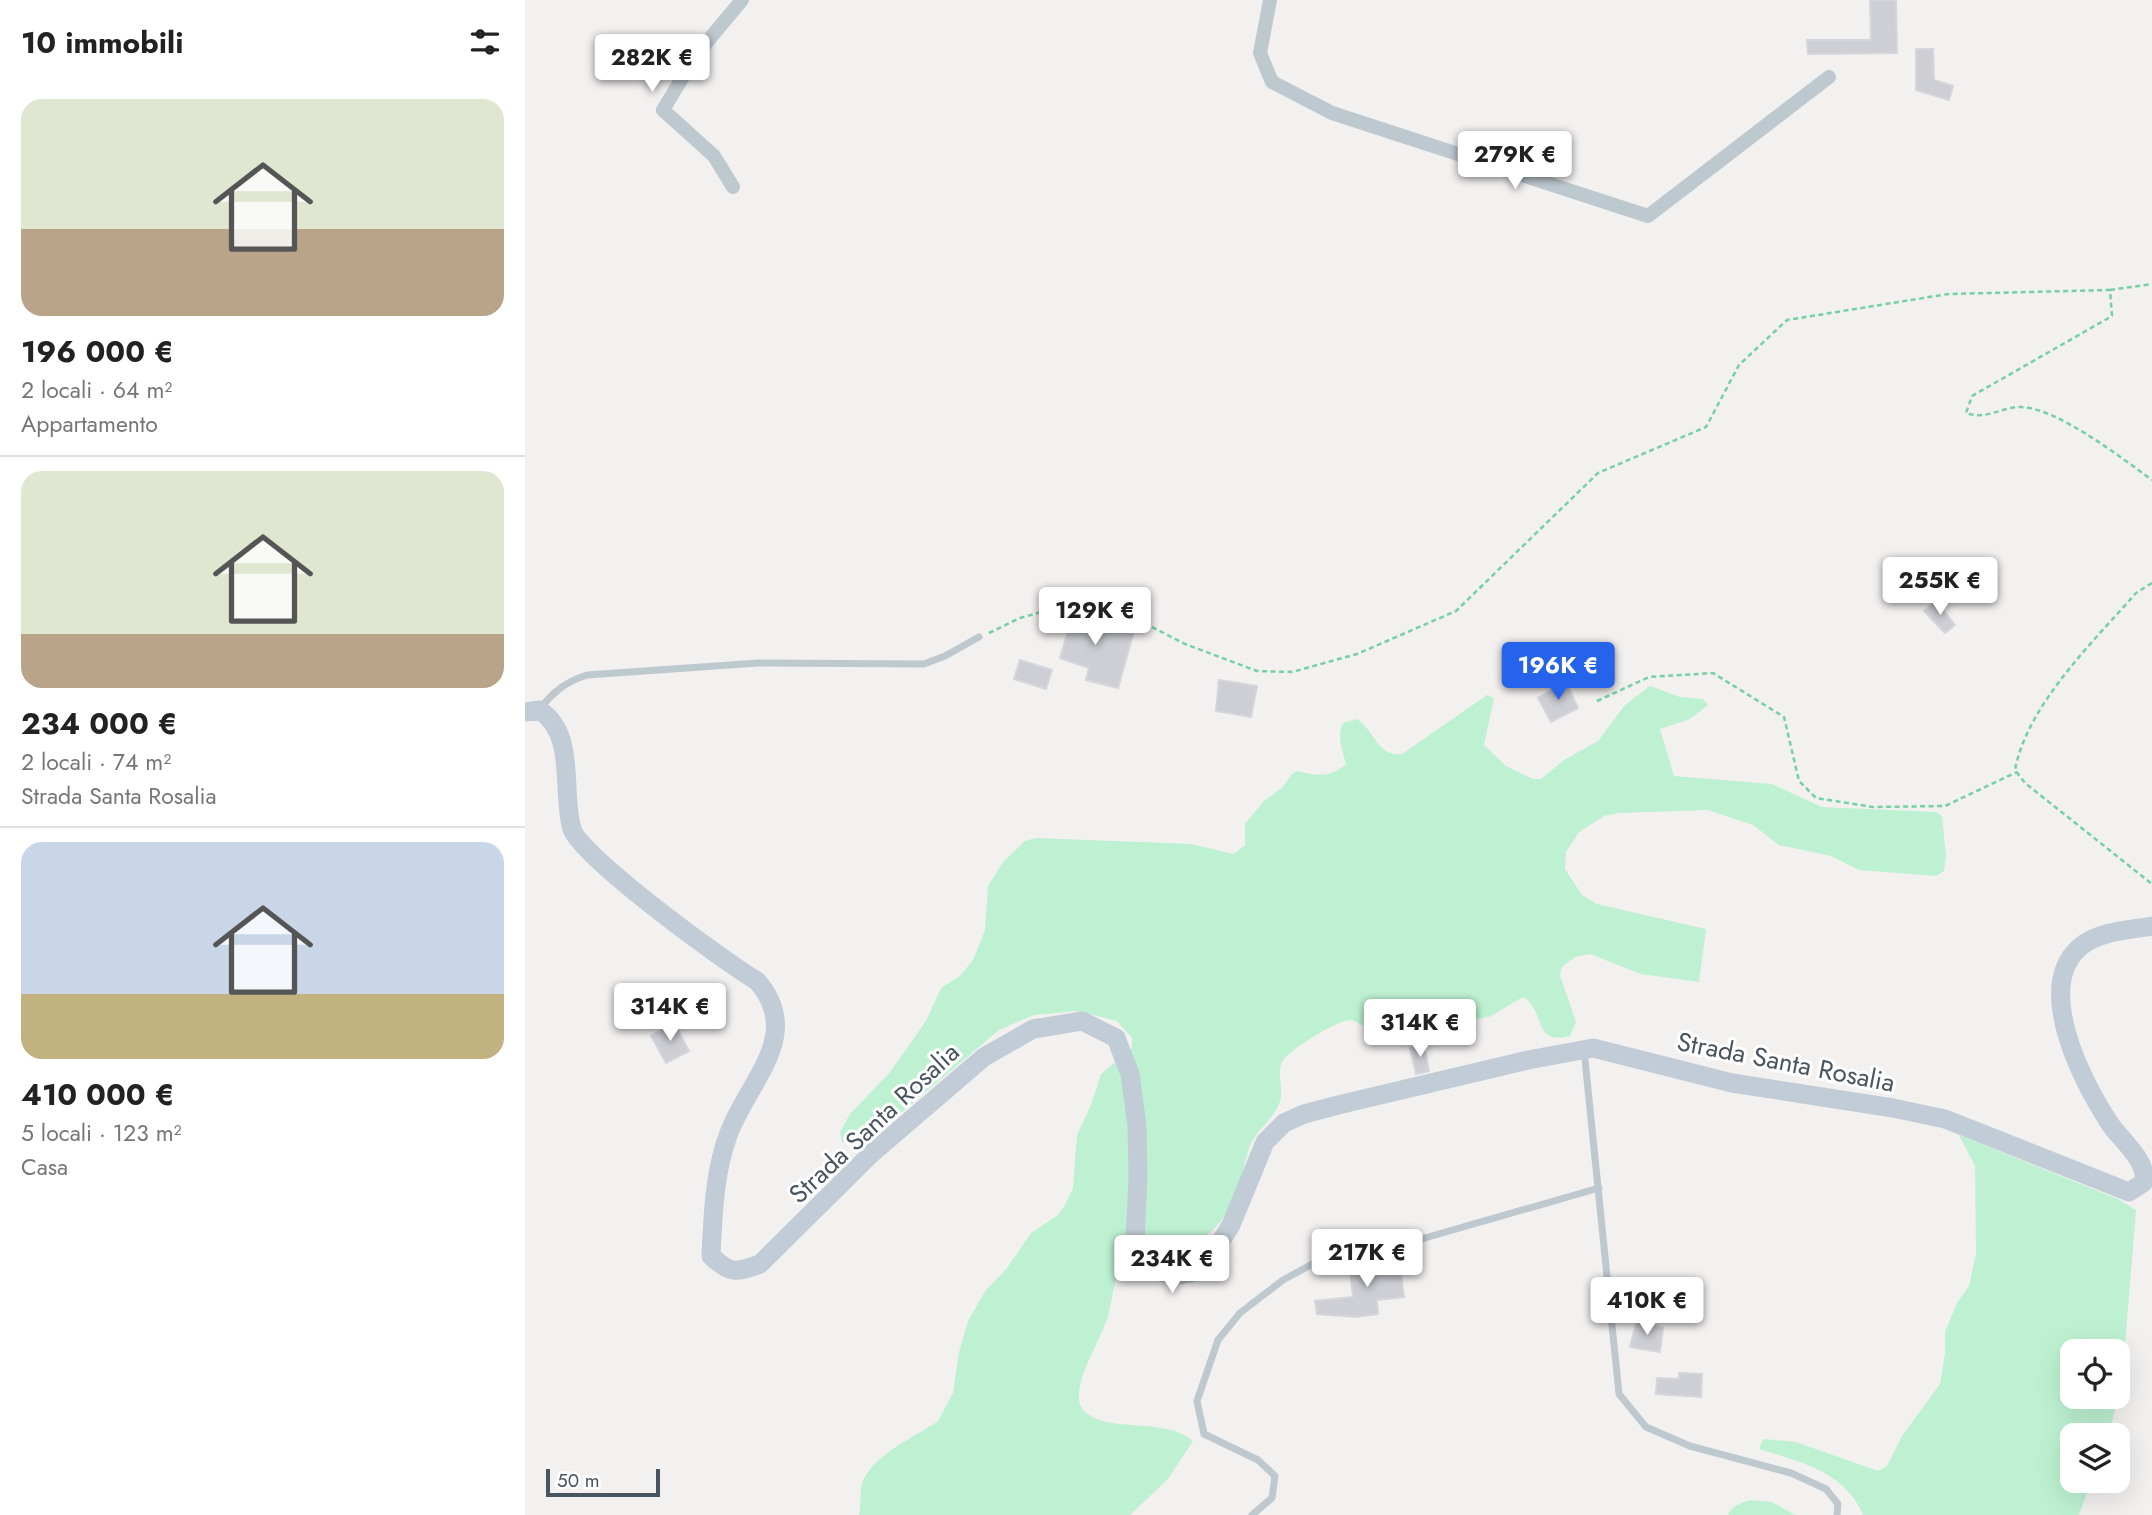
<!DOCTYPE html>
<html lang="it">
<head>
<meta charset="utf-8">
<style>
  :root { --surface:#fff; --page:#f2f2f2; --text:#222; --muted:#767676; --line:#e0e0e0; --accent:#2563eb }
  body { margin:0; font-family:Jost,sans-serif; background:var(--page); color:var(--text); height:100vh; display:flex; flex-direction:column; font-size:26px; white-space:nowrap }
  * { box-sizing:border-box; margin:0 }
  p { font-size:23px; color:var(--muted) }
  .icon { flex:none; width:38px; height:38px; fill:none; stroke:currentColor; stroke-width:2; stroke-linecap:round; stroke-linejoin:round }
  .map { position:relative; flex:1; overflow:hidden }
  .side { display:flex; flex-direction:column; background:var(--surface); width:525px }
  .side>* { flex:none }
  .tools { position:absolute; left:1535px; top:1339px; display:grid; gap:14px }
  .tools a { display:grid; place-items:center; width:70px; height:70px; border-radius:14px; background:var(--surface); box-shadow:0 7px 28px #0002; font-size:35px }
  .scale { position:absolute; left:21px; bottom:18px; width:114px; box-sizing:border-box; padding-left:7px; border:4px solid #48545e; border-top:0; font-size:19px; line-height:24px; white-space:nowrap; color:#48545e; -webkit-text-stroke:5px #fff; paint-order:stroke }
  .price { position:absolute; translate:-50% -60px; padding:0 16px; border-radius:7px; background:#fff; color:#222; font-size:23px; line-height:46px; filter:drop-shadow(0 2px 4px #0008) }
  .price::after { content:''; position:absolute; left:50%; top:42px; width:21px; height:16px; margin-left:-10px; background:inherit; clip-path:polygon(0 0,100% 0,50% 100%) }
  .price.selected { background:var(--accent); color:#fff }
  ul { padding:0; list-style:none }
  li { display:grid; align-content:center; gap:14px; height:371px; padding:0 21px }
  li+li { border-top:2px solid var(--line) }
  li span { display:grid; place-items:center; height:217px; border-radius:21px; color:#555 }
  li>.icon { margin-inline-start:auto }
  span .icon { width:126px; height:126px; fill:#fffc; stroke-width:1 }
  li b { font-size:30px }
  h2 { display:flex; justify-content:space-between; align-items:center; height:84px; padding:0 21px; font-size:30px }
  main { display:flex; flex:1; min-height:0 }
  .map>svg:first-child { display:block }
</style>
</head>
<body>
<main>
<section class="side">
<h2>10 immobili<svg class="icon" aria-label="filters" viewBox="0 0 24 24"><path d="M4 7h16M4 17h16"/><circle cx="9" cy="7" r="2"/><circle cx="15" cy="17" r="2"/></svg></h2>
<ul>
<li><span style="background:linear-gradient(#dfe7d0 60%,#b9a48a 0)"><svg class="icon" aria-label="home" viewBox="0 0 24 24"><path d="M3 11l9-7 9 7M6 9v11h12V9"/></svg></span><div><b>196 000 €</b><p>2 locali · 64 m²</p><p>Appartamento</p></div></li>
<li><span style="background:linear-gradient(#dfe7d0 75%,#b9a48a 0)"><svg class="icon" aria-label="home" viewBox="0 0 24 24"><path d="M3 11l9-7 9 7M6 9v11h12V9"/></svg></span><div><b>234 000 €</b><p>2 locali · 74 m²</p><p>Strada Santa Rosalia</p></div></li>
<li><span style="background:linear-gradient(#c9d6e8 70%,#c2b280 0)"><svg class="icon" aria-label="home" viewBox="0 0 24 24"><path d="M3 11l9-7 9 7M6 9v11h12V9"/></svg></span><div><b>410 000 €</b><p>5 locali · 123 m²</p><p>Casa</p></div></li>
</ul>
</section>
<div class="map">
<svg width="1627" height="1515" viewBox="0 0 1627 1515">
  <rect width="100%" height="100%" fill="#f3f0f0"/>
  <g fill="#bef1d2" fill-rule="evenodd">
    <path d="M1125 686 1155 697 1178 699 1183 705 1165 719 1135 729 1149 776 1247 784 1297 807 1411 812 1417 816 1421 856 1419 871 1411 876 1334 870 1306 856 1254 845 1228 825 1183 810 1094 813 1079 816 1054 832 1041 852 1040 869 1057 895 1072 904 1181 929 1174 982 1116 974 1065 954 1050 957 1037 967 1035 975 1051 1022 1045 1036C1007 1046 1021 1010 998 997L964 1017 851 1035C842 1031 834 1020 824 1020 811 1021 762 1051 757 1062 751 1075 760 1091 754 1104 748 1119 733 1129 726 1143 719 1161 717 1182 709 1199 688 1243 663 1250 619 1239 610 1250 598 1261 593 1274 587 1289 587 1306 581 1322 575 1341 540 1395 560 1412 585 1434 639 1416 668 1441L643 1479 605 1515H334C337 1504 334 1493 337 1483 349 1453 389 1438 413 1421L428 1393 434 1352 443 1321 461 1290 482 1268 506 1233 532 1216 539 1207 548 1188 552 1135 566 1105 576 1074 607 1048V1038L592 1021 552 1011 509 1015 474 1030 338 1145 317 1142 315 1132 325 1114 365 1072 401 1021 416 988 435 976 448 960 460 930 463 886 478 862 500 841 511 838 666 844 709 854 720 845V824L739 801 758 787 766 775 772 771C791 776 806 778 821 764 818 752 811 735 818 723L832 719C851 732 852 757 877 754L962 695 969 698 959 745 981 766 1008 779H1016L1039 760 1073 741 1100 705Z"/>
    <path d="M1434 1135 1593 1199 1611 1210 1597 1383 1584 1433 1547 1435V1480L1566 1481 1554 1515H1338C1321 1472 1274 1461 1234 1449L1238 1439 1271 1442 1353 1471 1362 1466 1377 1436 1415 1384 1420 1353V1332L1432 1303 1444 1286 1451 1254 1450 1166ZM1547 1351H1592V1396H1547Z"/>
    <path d="M1225 1500 1247 1502 1270 1515H1203C1206 1506 1216 1503 1225 1500Z"/>
  </g>
  <g fill="#cdcfd5" stroke="#d4d6dc" stroke-width="2">
    <polygon points="1345,0 1371,0 1372,53 1283,54 1282,40 1346,40"/>
    <polygon points="1391,49 1408,49 1409,80 1428,86 1424,100 1391,90"/>
    <polygon points="1411,601 1430,625 1420,633 1399,611"/>
    <polygon points="532,615 582,623 609,631 593,688 561,680 564,668 535,658 543,631 524,628 525,616"/>
    <polygon points="495,660 527,670 521,689 489,679"/>
    <polygon points="694,680 732,686 726,717 691,711"/>
    <polygon points="1041,682 1053,708 1026,722 1013,698"/>
    <polygon points="149,1023 164,1051 141,1063 126,1036"/>
    <polygon points="899,1045 904,1071 891,1074 885,1048"/>
    <polygon points="874,1257 879,1297 852,1300 853,1314 831,1317 792,1314 790,1301 828,1297 824,1262"/>
    <polygon points="1112,1320 1138,1328 1135,1352 1105,1347"/>
    <polygon points="1154,1373 1177,1374 1176,1397 1131,1394 1132,1378 1154,1379"/>
  </g>
  <g fill="none" stroke-linecap="round" stroke-linejoin="round">
    <g stroke="#75d0a3" stroke-width="2.5" stroke-dasharray="5 3.5" stroke-linecap="butt">
      <polyline points="1585,290 1627,284"/>
      <path d="M1627 583 1611 593C1569 641 1502 705 1490 770L1500 783 1627 884"/>
      <path d="M464 633 495 618 531 608 621 624 660 644 732 671 767 672 832 654 931 611 1073 473 1181 427 1214 365 1262 320 1423 294 1585 290 1587 316 1447 396 1441 413C1461 420 1475 408 1494 407 1530 406 1598 459 1627 480"/>
      <polyline points="1072,701 1124,677 1188,673 1259,717 1274,781 1291,798 1348,807 1420,806 1492,772"/>
    </g>
    <g stroke="#bec8cf" stroke-width="7">
      <path d="M14 710C28 692 40 682 62 675L233 663 399 664 420 656 454 637"/>
      <polyline points="1059,1050 1094,1394 1121,1427 1165,1446 1266,1473 1301,1489 1313,1504 1312,1515"/>
      <polyline points="727,1515 747,1498 750,1476 733,1460 679,1434 672,1401 693,1340 715,1313 758,1280 791,1262 872,1246 1074,1188"/>
    </g>
    <g stroke="#bec8cf" stroke-width="14">
      <polyline points="745,0 735,53 747,82 807,113 1123,216 1304,77"/>
      <polyline points="208,187 189,156 138,110 171,55 217,0"/>
    </g>
    <path stroke="#c1ccd7" stroke-width="19" d="M0 712 14 710C52 733 36 793 47 829 56 857 201 963 232 981 279 1035 224 1080 204 1133 189 1171 188 1216 186 1256 205 1274 211 1273 235 1264L346 1154 459 1057 508 1029 557 1021 591 1038 605 1074 612 1126 613 1177 610 1241 616 1254 625 1265 637 1272 651 1275 666 1273 678 1266 687 1255 706 1225 740 1142 759 1123 779 1114 813 1105 1003 1060 1068 1048 1207 1083 1368 1108 1420 1119 1604 1192 1618 1183C1625 1163 1596 1140 1585 1124 1558 1082 1508 988 1555 947 1574 931 1604 930 1627 926"/>
  </g>
  <g text-anchor="middle" stroke-width="6" stroke-linejoin="round" paint-order="stroke">
    <g font-size="26" fill="#48545e" stroke="#fff">
      <text transform="translate(1261 1062) rotate(11)" y="9">Strada Santa Rosalia</text>
      <text transform="translate(349 1123) rotate(-43)" y="9">Strada Santa Rosalia</text>
    </g>
  </g>
</svg>
<div class="tools">
<a><svg class="icon" aria-label="locate" viewBox="0 0 24 24"><circle cx="12" cy="12" r="6"/><path d="M12 2v4M12 18v4M2 12h4M18 12h4"/></svg></a>
<a><svg class="icon" aria-label="layers" viewBox="0 0 24 24"><path d="M12 4l9 5-9 5-9-5zM3 14l9 5 9-5"/></svg></a>
</div>
<div class="scale">50 m</div>
<b class="price" style="left:127px;top:94px">282K €</b>
<b class="price" style="left:990px;top:191px">279K €</b>
<b class="price" style="left:1415px;top:617px">255K €</b>
<b class="price" style="left:570px;top:647px">129K €</b>
<b class="price selected" style="left:1033px;top:702px">196K €</b>
<b class="price" style="left:145px;top:1043px">314K €</b>
<b class="price" style="left:895px;top:1059px">314K €</b>
<b class="price" style="left:842px;top:1289px">217K €</b>
<b class="price" style="left:647px;top:1295px">234K €</b>
<b class="price" style="left:1122px;top:1337px">410K €</b>
</div>
</main>
</body>
</html>
